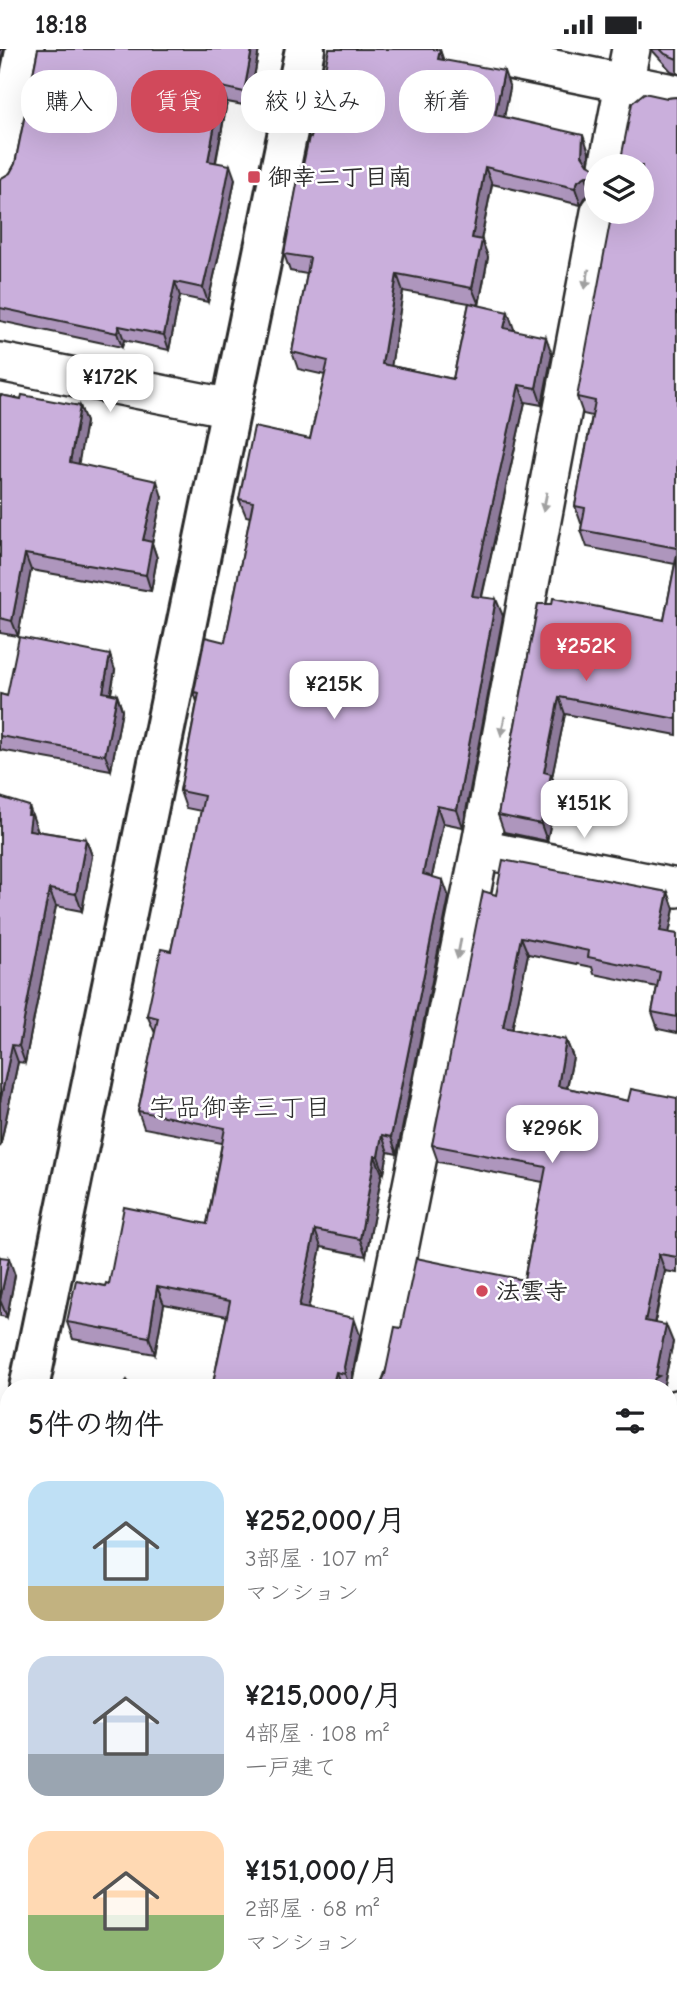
<!DOCTYPE html>
<html lang="ja">
<head>
<meta charset="utf-8">
<style>
  :root { --surface:#fff; --page:#f6f6f6; --text:#202124; --muted:#757577; --accent:#d1495b }
  body { margin:0; font-family:"Comic Neue","Klee One",sans-serif; background:var(--page); color:var(--text); height:100vh; display:flex; flex-direction:column; font-size:26px; white-space:nowrap }
  * { box-sizing:border-box; margin:0 }
  p { font-size:23px; color:var(--muted) }
  .icon { flex:none; width:38px; height:38px; fill:none; stroke:currentColor; stroke-width:2; stroke-linecap:round; stroke-linejoin:round }
  .map { position:relative; flex:1; overflow:hidden }
  .sheet { position:absolute; left:0px; top:1330px; width:677px; height:625px; display:flex; flex-direction:column; background:var(--surface); border-radius:28px 28px 0 0; box-shadow:0 7px 28px #0002 }
  .sheet>* { flex:none }
  .banner { position:absolute; left:21px; top:21px; width:635px; height:63px; display:flex; gap:14px }
  .controls { position:absolute; left:584px; top:105px; display:grid; gap:14px }
  .controls a { display:grid; place-items:center; width:70px; height:70px; border-radius:50%; background:var(--surface); box-shadow:0 7px 28px #0002; font-size:35px }
  .price { position:absolute; translate:-50% -60px; padding:0 16px; border-radius:14px; background:#fff; color:#222; font-size:23px; line-height:46px; filter:drop-shadow(0 2px 4px #0008) }
  .price::after { content:''; position:absolute; left:50%; top:42px; width:21px; height:16px; margin-left:-10px; background:inherit; clip-path:polygon(0 0,100% 0,50% 100%) }
  .price.selected { background:var(--accent); color:#fff }
  ul { padding:0; list-style:none }
  li { display:flex; align-items:center; gap:21px; height:175px; padding:0 28px }
  li span { display:grid; place-items:center; flex:none; width:196px; height:140px; border-radius:21px; color:#555 }
  li>.icon { margin-inline-start:auto }
  span .icon { width:84px; height:84px; fill:#fffc; stroke-width:1 }
  li b { font-size:30px }
  h2 { display:flex; justify-content:space-between; align-items:center; height:84px; padding:0 28px; font-size:30px }
  .chip { padding:0 24px; border-radius:28px; background:var(--surface); box-shadow:0 7px 28px #0002; font-size:24px; line-height:63px }
  .chip.selected { background:var(--accent); color:#fff }
  .status { display:flex; justify-content:space-between; align-items:center; height:49px; padding:0 35px; background:var(--surface); direction:ltr }
  .status svg { height:19px; fill:currentColor }
  .map>svg:first-child { display:block }
</style>
</head>
<body>
<div class="status"><b>18:18</b><svg viewBox="0 0 49 12"><path d="M0 12V9h3v3zM5 12V6h3v6zM10 12V3h3v9zM15 12V0h3v12zM26 1h20v11H26zM47 4h2v5h-2z"/></svg></div>
<div class="map">
<svg width="677" height="1954" viewBox="0 0 677 1954">
  <rect width="100%" height="100%" fill="#fff"/>
  <filter id="ink" filterUnits="userSpaceOnUse"><feTurbulence type="fractalNoise" baseFrequency=".0143" numOctaves="2"/><feDisplacementMap in="SourceGraphic" scale="14" xChannelSelector="R" yChannelSelector="G"/><feConvolveMatrix kernelMatrix="1 2 1 2 8 2 1 2 1" color-interpolation-filters="sRGB"/></filter>
  <g filter="url(#ink)">
    <g fill="none" stroke-linecap="round" stroke-linejoin="round">
      <g stroke="#2b2b2b" stroke-width="42">
        <g id="street">
          <polyline points="456,0 677,45"/>
          <polyline points="608,117 631,0"/>
          <polyline points="0,124 25,0"/>
          <polyline points="0,313 231,359"/>
          <polyline points="480,800 677,839"/>
          <polyline points="371,1339 480,800 600,163"/>
          <polyline points="668,1401 677,1360"/>
          <polyline points="668,1599 677,1601"/>
          <polyline points="248,1954 249,1946"/>
          <polyline points="555,1954 557,1946"/>
        </g>
      </g>
      <g stroke="#2b2b2b" stroke-width="44">
        <g id="secondary">
          <polyline points="29,1339 305,0"/>
          <polyline points="0,1478 9,1435"/>
        </g>
      </g>
      <use href="#street" stroke="#fff" stroke-width="37"/>
      <use href="#secondary" stroke="#fff" stroke-width="38"/>
    </g>
    <g fill="#ae96bd" stroke="#2b2b2b" stroke-width="2" fill-rule="evenodd">
      <polygon points="38,0 259,0 249,57 227,53 216,113 235,130 227,171 208,253 180,247 169,301 124,291 122,298 0,272 0,130 10,124 15,115"/>
      <polygon points="651,0 677,0 677,24 671,22"/>
      <path d="M440 1 443 11 510 39 504 68 589 103 588 116 597 120V143L592 144 585 149 581 156 492 135 481 191 488 208 479 256 514 280V281L552 305 542 356 525 353 482 548 503 567 463 778 443 774 432 828 449 848 397 1105 388 1103 384 1124H382L366 1207 321 1198 308 1260 360 1286 350 1335 351 1339H212L227 1267 164 1255 155 1305 73 1290 67 1273 105 1237 207 1175 222 1094 144 1079 138 1062 155 984 147 966 171 902 201 762 186 759 180 742 197 653 194 643 225 593 250 468 246 467 239 450 310 390 325 326 298 320 292 303 307 225 290 222 284 205 311 89ZM403 242 469 254 453 330 391 317Z"/>
      <polygon points="677,48 677,686 565,665 552,728 557,742 547,792 504,783 498,766 538,555 664,571 675,515 587,498 581,481 582,474 581,474 575,457 592,367 583,365 577,348 642,163 617,114 667,49"/>
      <polygon points="0,346 21,350 80,357 86,373 78,415 162,448 152,494 157,509 151,542 31,521 18,587 0,584"/>
      <polygon points="115,621 111,645 117,646 122,661 111,721 0,701 0,645 7,647"/>
      <polygon points="0,748 35,774 37,782 86,790 92,807 82,862 56,857 25,1014 18,1013 0,1098"/>
      <polygon points="668,843 674,860 669,884 677,885 677,984 658,980 652,963 657,938 594,925 592,918 528,905 512,980 566,991 573,1008 567,1039 628,1052 677,1049 677,1224 665,1222 655,1274 673,1293 663,1339 385,1339 382,1332 401,1279 524,1231 543,1133 438,1113 432,1096 496,846"/>
      <polygon points="0,1208 15,1226 7,1268 0,1267"/>
      <polygon points="677,1398 677,1571 668,1569 668,1404"/>
      <polygon points="9,1592 9,1659 0,1657 0,1602"/>
      <polygon points="269,1946 535,1946 535,1954 304,1954 270,1947"/>
    </g>
    <g fill="#8d7a9a" stroke="#2b2b2b" stroke-width="2">
      <polygon points="0,0 4,0 0,18"/>
      <polygon points="252,0 259,0 249,57 244,43"/>
      <polygon points="440,1 446,18 438,10"/>
      <polygon points="504,22 510,39 501,83 495,66"/>
      <polygon points="222,38 227,53 213,126 208,112"/>
      <polygon points="583,86 589,103 588,123 582,106"/>
      <polygon points="230,116 235,130 227,171 208,253 203,239"/>
      <polygon points="485,118 492,135 478,206 472,189"/>
      <polygon points="586,127 592,144 585,149 581,156 575,139 578,132"/>
      <polygon points="482,191 488,208 479,256 472,239"/>
      <polygon points="397,225 403,242 389,332 382,315"/>
      <polygon points="175,233 180,247 169,301 164,286"/>
      <polygon points="508,263 514,280 511,296 504,279"/>
      <polygon points="119,277 124,291 122,298 117,284"/>
      <polygon points="546,288 552,305 542,356 536,339"/>
      <polygon points="519,336 525,353 478,564 472,547"/>
      <polygon points="80,357 86,373 76,429 70,413"/>
      <polygon points="157,432 162,448 152,494 157,509 151,542 146,526 143,491"/>
      <polygon points="25,505 31,521 18,587 12,572"/>
      <polygon points="496,550 503,567 463,778 457,761"/>
      <polygon points="110,606 115,621 108,658 103,643"/>
      <polygon points="117,646 122,661 111,721 105,706"/>
      <polygon points="559,648 565,665 552,728 557,742 547,792 541,775 544,723"/>
      <polygon points="29,757 35,774 38,783 29,781"/>
      <polygon points="437,757 443,774 429,842 423,825"/>
      <polygon points="86,790 92,807 82,862 76,845"/>
      <polygon points="443,831 449,848 397,1105 391,1088"/>
      <polygon points="49,840 56,857 25,1014 19,997"/>
      <polygon points="668,843 674,860 666,899 660,882"/>
      <polygon points="521,888 528,905 509,995 503,978"/>
      <polygon points="566,991 573,1008 564,1054 558,1037"/>
      <polygon points="12,996 18,1013 0,1098 0,1053"/>
      <polygon points="382,1086 388,1103 384,1124 378,1107"/>
      <polygon points="375,1107 382,1124 366,1207 360,1190"/>
      <polygon points="315,1181 321,1198 305,1275 299,1258"/>
      <polygon points="659,1205 665,1222 651,1289 645,1272"/>
      <polygon points="9,1209 15,1226 7,1268 0,1251"/>
      <polygon points="157,1238 164,1255 155,1305 149,1288"/>
      <polygon points="354,1269 360,1286 350,1339 345,1325 344,1318"/>
      <polygon points="666,1276 673,1293 663,1339 650,1339 656,1326"/>
      <polygon points="336,1323 342,1339 332,1339"/>
      <polygon points="205,1946 215,1946 213,1954 204,1954"/>
      <polygon points="526,1946 528,1946 530,1954 525,1954"/>
      <polygon points="530,1946 535,1946 535,1954 533,1954"/>
    </g>
    <g fill="#caafdc" stroke="#2b2b2b" stroke-width="2">
      <polygon points="38,0 252,0 244,43 222,38 208,112 230,116 222,157 203,239 175,233 164,286 119,277 117,284 0,259 0,130 10,124 15,115"/>
      <polygon points="329,0 433,0 440,1 438,10 504,22 495,66 583,86 582,106 588,115 597,120 597,126 586,127 578,132 575,139 485,118 472,189 482,191 472,239 397,225 382,315 453,330 469,254 508,263 504,279 546,288 536,339 519,336 472,547 496,550 457,761 437,757 423,825 443,831 391,1088 382,1086 378,1107 375,1107 360,1190 315,1181 299,1258 354,1269 344,1318 345,1325 336,1323 332,1339 212,1339 230,1252 157,1238 149,1288 67,1273 76,1231 105,1237 106,1234 109,1235 124,1158 207,1175 225,1079 138,1062 158,969 147,966 161,900 171,902 204,747 180,742 199,644 194,643 205,588 225,593 253,453 239,450 254,378 310,390 328,312 292,303 310,209 284,205 298,130 300,130 309,88 311,89"/>
      <polygon points="660,0 677,0 677,10 665,5"/>
      <polygon points="644,44 667,49 677,48 677,499 581,481 585,459 575,457 595,352 577,348 612,163 642,163 642,117 612,117 617,114 622,105 632,54"/>
      <polygon points="0,346 21,350 22,346 80,357 70,413 157,432 143,491 152,493 146,526 25,505 12,572 0,569"/>
      <polygon points="677,505 677,670 559,648 544,723 551,725 541,775 498,766 538,555 552,555 553,549 664,571"/>
      <polygon points="19,588 110,606 103,643 117,646 105,706 0,687 0,645 7,647"/>
      <polygon points="0,748 29,757 28,766 31,766 29,781 86,790 76,845 49,840 19,997 12,996 0,1053"/>
      <polygon points="503,811 668,843 660,882 677,885 677,968 652,963 660,923 588,908 589,902 521,888 503,978 566,991 558,1037 628,1052 631,1040 677,1049 677,1208 659,1205 645,1272 666,1276 656,1326 659,1327 655,1329 650,1339 412,1339 382,1332 385,1326 395,1278 401,1279 416,1209 524,1231 546,1118 432,1096 483,842 496,846"/>
      <polygon points="0,1208 9,1209 0,1251"/>
      <polygon points="127,1331 133,1339 121,1339"/>
      <polygon points="677,1398 677,1555 668,1554 668,1404"/>
      <polygon points="2,1591 9,1592 9,1645 0,1644 0,1602"/>
      <polygon points="9,1690 9,1946 205,1946 204,1954 0,1954 0,1749 4,1731 0,1730"/>
      <polygon points="668,1713 677,1715 677,1954 571,1954 563,1952 567,1946 668,1946"/>
      <polygon points="344,1946 526,1946 525,1954 377,1954 378,1953"/>
    </g>
    <defs><path id="oneway-solid" d="M-6-.8H1V-3.2L6.5 0L1 3.2V.8H-6Z" transform="scale(1.75)"/></defs>
    <g fill="#a0a0a0">
      <use href="#oneway-solid" transform="translate(587 230) rotate(101)"/>
      <use href="#oneway-solid" transform="translate(545 453) rotate(101)"/>
      <use href="#oneway-solid" transform="translate(503 677) rotate(101)"/>
      <use href="#oneway-solid" transform="translate(459 900) rotate(101)"/>
    </g>
  </g>
  <g fill="#d1495b" stroke="#fff" stroke-width="2.5">
    <rect x="247" y="121" width="14" height="14" rx="3.5"/>
    <circle cx="482" cy="1242" r="7"/>
  </g>
  <g text-anchor="middle" stroke-width="5" stroke-linejoin="round" paint-order="stroke">
    <g font-size="24" font-weight="bold" fill="#2b2b2b" stroke="#fff" text-anchor="start">
      <text x="268" y="136">御幸二丁目南</text>
      <text x="496" y="1250">法雲寺</text>
    </g>
    <g font-size="26" fill="#2b2b2b" stroke="#fff">
      <text x="240" y="1067">宇品御幸三丁目</text>
    </g>
  </g>
</svg>
<div class="controls">
<a><svg class="icon" aria-label="layers" viewBox="0 0 24 24"><path d="M12 4l9 5-9 5-9-5zM3 14l9 5 9-5"/></svg></a>
</div>
<b class="price" style="left:110px;top:365px">¥172K</b>
<b class="price selected" style="left:586px;top:634px">¥252K</b>
<b class="price" style="left:334px;top:672px">¥215K</b>
<b class="price" style="left:584px;top:791px">¥151K</b>
<b class="price" style="left:552px;top:1116px">¥296K</b>
<div class="banner">
<a class="chip">購入</a>
<a class="chip selected">賃貸</a>
<a class="chip">絞り込み</a>
<a class="chip">新着</a>
</div>
<section class="sheet">
<h2>5件の物件<svg class="icon" aria-label="filters" viewBox="0 0 24 24"><path d="M4 7h16M4 17h16"/><circle cx="9" cy="7" r="2"/><circle cx="15" cy="17" r="2"/></svg></h2>
<ul>
<li><span style="background:linear-gradient(#bfe0f5 75%,#c2b280 0)"><svg class="icon" aria-label="home" viewBox="0 0 24 24"><path d="M3 11l9-7 9 7M6 9v11h12V9"/></svg></span><div><b>¥252,000/月</b><p>3部屋 · 107 m²</p><p>マンション</p></div></li>
<li><span style="background:linear-gradient(#c9d6e8 70%,#9aa5b1 0)"><svg class="icon" aria-label="home" viewBox="0 0 24 24"><path d="M3 11l9-7 9 7M6 9v11h12V9"/></svg></span><div><b>¥215,000/月</b><p>4部屋 · 108 m²</p><p>一戸建て</p></div></li>
<li><span style="background:linear-gradient(#ffd9b3 60%,#8fb573 0)"><svg class="icon" aria-label="home" viewBox="0 0 24 24"><path d="M3 11l9-7 9 7M6 9v11h12V9"/></svg></span><div><b>¥151,000/月</b><p>2部屋 · 68 m²</p><p>マンション</p></div></li>
</ul>
</section>
</div>
</body>
</html>
